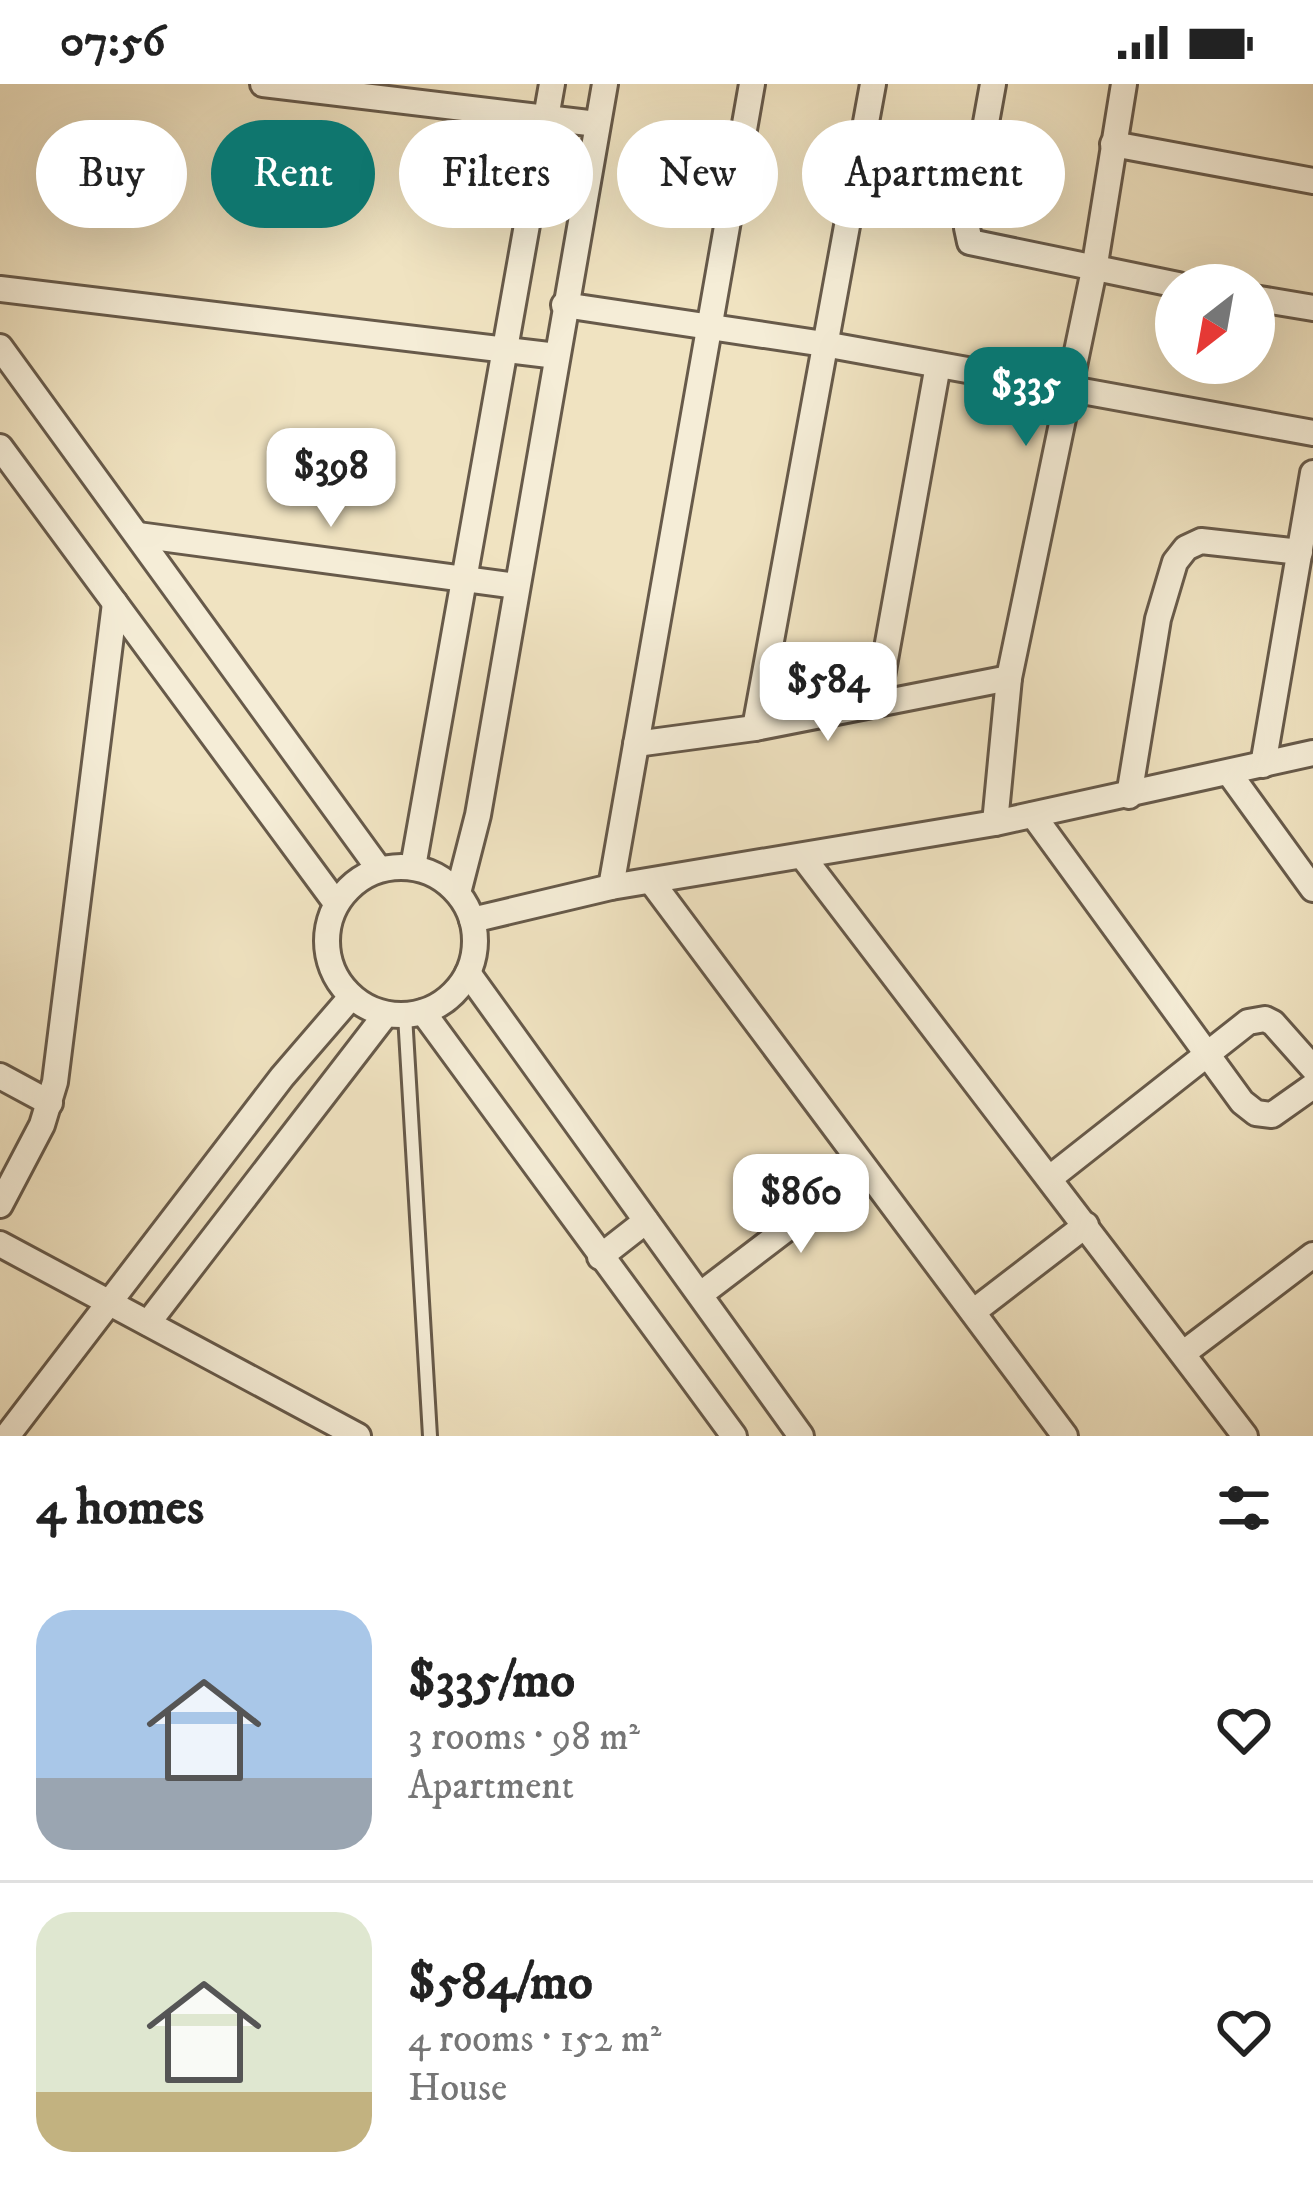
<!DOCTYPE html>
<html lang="en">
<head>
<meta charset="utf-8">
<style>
  :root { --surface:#fff; --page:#f6f6f6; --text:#222; --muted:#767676; --line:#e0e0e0; --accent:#0f766e }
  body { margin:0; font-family:"IM FELL DW Pica",serif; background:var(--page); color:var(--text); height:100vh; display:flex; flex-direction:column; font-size:45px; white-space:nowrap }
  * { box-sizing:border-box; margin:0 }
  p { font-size:39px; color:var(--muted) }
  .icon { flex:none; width:66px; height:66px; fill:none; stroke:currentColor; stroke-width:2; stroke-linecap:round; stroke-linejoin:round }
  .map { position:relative; height:1352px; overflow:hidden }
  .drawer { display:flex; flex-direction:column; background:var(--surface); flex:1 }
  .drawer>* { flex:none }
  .top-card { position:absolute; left:36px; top:36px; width:1242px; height:108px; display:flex; gap:24px }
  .needle { width:78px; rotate:211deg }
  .tools { position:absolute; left:1155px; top:180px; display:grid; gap:24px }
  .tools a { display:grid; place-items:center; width:120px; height:120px; border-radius:50%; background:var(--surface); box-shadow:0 12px 48px #0002; font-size:60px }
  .price { position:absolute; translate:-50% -102px; padding:0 27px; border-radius:24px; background:#fff; color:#222; font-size:39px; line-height:78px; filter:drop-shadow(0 3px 6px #0008) }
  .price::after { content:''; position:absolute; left:50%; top:72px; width:36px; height:27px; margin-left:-18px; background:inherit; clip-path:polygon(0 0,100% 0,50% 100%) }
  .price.on { background:var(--accent); color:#fff }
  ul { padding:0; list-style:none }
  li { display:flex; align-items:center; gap:36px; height:300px; padding:0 36px }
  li+li { border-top:3px solid var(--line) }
  li span { display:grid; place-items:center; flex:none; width:336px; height:240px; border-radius:36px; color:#555 }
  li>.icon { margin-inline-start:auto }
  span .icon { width:144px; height:144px; fill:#fffc; stroke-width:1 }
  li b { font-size:51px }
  h2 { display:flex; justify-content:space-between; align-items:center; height:144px; padding:0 36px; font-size:51px }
  .pill { padding:0 42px; border-radius:54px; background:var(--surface); box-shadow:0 12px 48px #0002; font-size:42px; line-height:108px }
  .pill.on { background:var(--accent); color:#fff }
  .status { display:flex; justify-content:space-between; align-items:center; height:84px; padding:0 60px; background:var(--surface); direction:ltr }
  .status svg { height:33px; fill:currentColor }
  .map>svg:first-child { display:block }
</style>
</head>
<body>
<div class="status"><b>07:56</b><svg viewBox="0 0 49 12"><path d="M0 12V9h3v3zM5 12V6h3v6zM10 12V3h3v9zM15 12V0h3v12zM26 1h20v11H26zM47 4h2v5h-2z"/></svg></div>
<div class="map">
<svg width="1313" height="1352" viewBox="0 0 1313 1352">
  <rect width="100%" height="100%" fill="#f0e3c1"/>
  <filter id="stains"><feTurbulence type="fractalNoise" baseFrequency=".00167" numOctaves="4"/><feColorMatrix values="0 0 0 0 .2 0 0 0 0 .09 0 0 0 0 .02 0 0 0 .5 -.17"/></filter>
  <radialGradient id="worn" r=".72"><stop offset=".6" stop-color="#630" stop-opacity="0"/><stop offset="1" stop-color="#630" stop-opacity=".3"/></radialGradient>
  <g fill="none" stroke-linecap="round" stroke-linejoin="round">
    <g stroke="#675a4a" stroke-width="18">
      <polyline id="service" points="405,931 430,1352"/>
    </g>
    <g stroke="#675a4a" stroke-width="30">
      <g id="minor">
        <polyline points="263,0 597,40"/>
        <polyline points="993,0 967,144 970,158 1178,201"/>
        <polyline points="1113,60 1313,97"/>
        <polyline points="0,205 557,272"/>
        <polyline points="1254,214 1313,224"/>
        <polyline points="564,221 824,260 1313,349"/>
        <polyline points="0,263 379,785"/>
        <polyline points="0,363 336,819"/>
        <polyline points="138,451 516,502"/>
        <polyline points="877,620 938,281"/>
        <polyline points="755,644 873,0"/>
        <polyline points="636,660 755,644 1009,594"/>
        <polyline points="1263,681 1313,389"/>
        <polyline points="1229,689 1313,805"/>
        <polyline points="1129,712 1158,535 1175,478 1186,464 1201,457 1300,468"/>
        <polyline points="1033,731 1242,1018 1256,1029 1272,1031 1313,1002"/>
        <polyline points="995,739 1009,594 1094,186 1124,0"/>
        <polyline points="803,773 1245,1352"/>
        <circle cx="401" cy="857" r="74"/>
        <polyline points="413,783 552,0"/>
        <polyline points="651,797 1065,1352"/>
        <polyline points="611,803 752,0"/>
        <polyline points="458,809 478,731 605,0"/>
        <polyline points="472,836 611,803 995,739 1313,669"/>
        <polyline points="468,889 801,1352"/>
        <polyline points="423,928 734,1352"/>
        <polyline points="0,992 50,1019"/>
        <polyline points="1050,1094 1248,938 1265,935 1273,939 1313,984"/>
        <polyline points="0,1121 42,1041 55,998 115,519"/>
        <polyline points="0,1160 358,1352"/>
        <polyline points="600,1173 646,1137"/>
        <polyline points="701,1210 865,1085"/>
        <polyline points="973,1228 1086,1141"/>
        <polyline points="148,1239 386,930"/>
        <polyline points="1185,1268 1313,1171"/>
        <polyline points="7,1352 282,993 351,913"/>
      </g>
    </g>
    <use href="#service" stroke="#f5edd7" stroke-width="12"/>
    <use href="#minor" stroke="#f5edd7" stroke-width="24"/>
  </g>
  <rect width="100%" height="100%" filter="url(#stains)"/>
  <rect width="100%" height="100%" fill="url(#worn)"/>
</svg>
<div class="tools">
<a><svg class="needle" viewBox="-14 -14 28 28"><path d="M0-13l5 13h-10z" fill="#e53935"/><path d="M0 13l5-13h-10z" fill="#767676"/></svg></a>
</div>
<b class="price on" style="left:1026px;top:365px">$335</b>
<b class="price" style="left:331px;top:446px">$398</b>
<b class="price" style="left:828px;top:660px">$584</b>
<b class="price" style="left:801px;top:1172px">$860</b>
<div class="top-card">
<a class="pill">Buy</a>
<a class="pill on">Rent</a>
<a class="pill">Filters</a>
<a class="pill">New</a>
<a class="pill">Apartment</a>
</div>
</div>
<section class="drawer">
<h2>4 homes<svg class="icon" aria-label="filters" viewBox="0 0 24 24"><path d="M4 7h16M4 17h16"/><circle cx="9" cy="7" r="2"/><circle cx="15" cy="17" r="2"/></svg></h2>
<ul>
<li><span style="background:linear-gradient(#a9c7e8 70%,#9aa5b1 0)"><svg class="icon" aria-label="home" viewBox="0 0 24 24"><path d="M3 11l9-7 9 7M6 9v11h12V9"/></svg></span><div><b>$335/mo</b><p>3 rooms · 98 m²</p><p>Apartment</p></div><svg class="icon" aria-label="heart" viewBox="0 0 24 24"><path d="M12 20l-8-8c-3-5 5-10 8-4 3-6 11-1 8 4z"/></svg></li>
<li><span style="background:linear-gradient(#dfe7d0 75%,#c2b280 0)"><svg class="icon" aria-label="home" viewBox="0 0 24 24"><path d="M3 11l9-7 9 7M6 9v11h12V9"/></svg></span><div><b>$584/mo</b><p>4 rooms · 152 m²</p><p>House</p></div><svg class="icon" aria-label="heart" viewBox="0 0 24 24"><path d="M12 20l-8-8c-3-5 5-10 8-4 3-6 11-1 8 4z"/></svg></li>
</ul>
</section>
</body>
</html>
